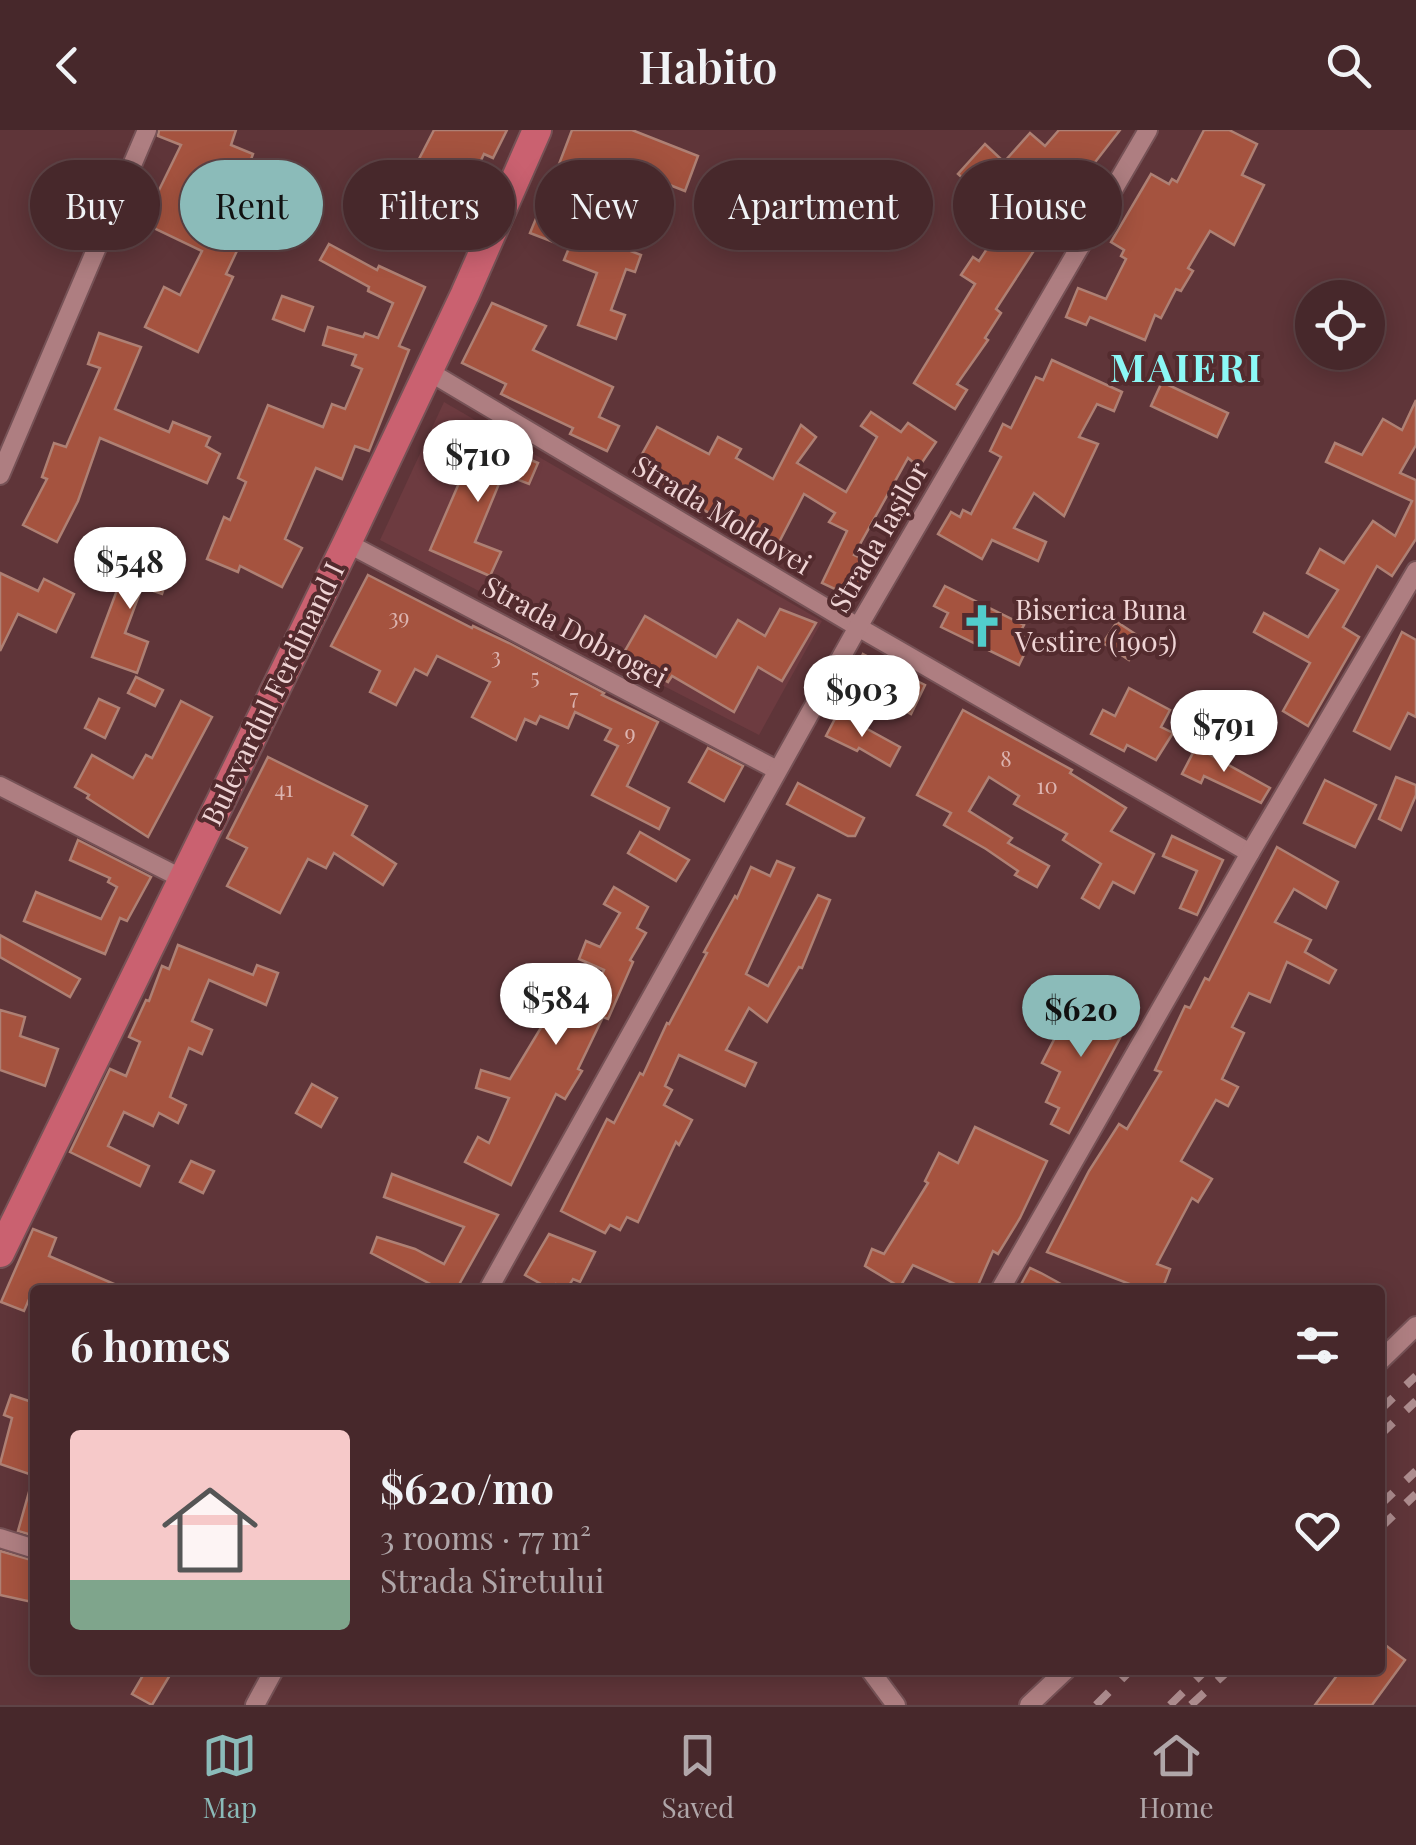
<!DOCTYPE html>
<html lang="en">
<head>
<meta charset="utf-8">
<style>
  :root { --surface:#47282b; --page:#4e3033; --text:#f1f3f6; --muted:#b0a6a9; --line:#5f4447; --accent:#8bbbb9 }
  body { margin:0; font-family:"Playfair Display",serif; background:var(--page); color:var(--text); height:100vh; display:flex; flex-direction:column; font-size:38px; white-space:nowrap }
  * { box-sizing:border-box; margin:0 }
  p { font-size:32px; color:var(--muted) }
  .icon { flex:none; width:55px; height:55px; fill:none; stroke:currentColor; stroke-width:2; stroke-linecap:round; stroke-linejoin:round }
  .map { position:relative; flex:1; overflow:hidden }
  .details { position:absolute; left:30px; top:1155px; width:1355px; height:390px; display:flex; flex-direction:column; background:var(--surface); border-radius:10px; box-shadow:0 5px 25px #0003,0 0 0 2px var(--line) }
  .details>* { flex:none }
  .banner { position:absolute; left:30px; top:30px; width:1358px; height:90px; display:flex; gap:20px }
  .fabs { position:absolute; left:1295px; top:150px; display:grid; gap:20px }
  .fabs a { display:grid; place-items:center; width:90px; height:90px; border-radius:50%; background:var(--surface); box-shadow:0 5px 25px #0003,0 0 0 2px var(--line); font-size:50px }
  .price { position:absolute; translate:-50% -85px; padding:0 22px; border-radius:35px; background:#fff; color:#222; font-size:32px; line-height:65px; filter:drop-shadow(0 2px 5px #0008) }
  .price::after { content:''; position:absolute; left:50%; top:60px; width:30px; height:22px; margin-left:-15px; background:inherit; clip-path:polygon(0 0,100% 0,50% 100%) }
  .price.on { background:var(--accent); color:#111 }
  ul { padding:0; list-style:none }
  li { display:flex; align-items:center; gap:30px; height:250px; padding:0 40px }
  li+li { border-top:2px solid var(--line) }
  li span { display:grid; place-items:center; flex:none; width:280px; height:200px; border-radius:10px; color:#555 }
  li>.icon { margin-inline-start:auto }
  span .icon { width:120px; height:120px; fill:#fffc; stroke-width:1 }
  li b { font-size:42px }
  h2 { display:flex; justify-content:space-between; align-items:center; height:120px; padding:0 40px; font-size:42px }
  .tag { padding:0 35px; border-radius:45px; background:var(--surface); box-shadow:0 5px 25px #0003,0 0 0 2px var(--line); font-size:35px; line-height:90px }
  .tag.on { background:var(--accent); color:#111 }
  header { display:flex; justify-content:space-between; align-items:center; height:130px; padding:0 40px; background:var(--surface); font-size:45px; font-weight:600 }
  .menu { display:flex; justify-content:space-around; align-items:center; height:140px; border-top:2px solid var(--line); background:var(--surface); font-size:28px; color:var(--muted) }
  .menu a { display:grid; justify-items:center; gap:5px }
  .menu .on { color:var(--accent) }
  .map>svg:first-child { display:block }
</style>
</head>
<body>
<header><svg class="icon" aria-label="back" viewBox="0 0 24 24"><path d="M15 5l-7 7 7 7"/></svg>Habito<svg class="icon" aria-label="search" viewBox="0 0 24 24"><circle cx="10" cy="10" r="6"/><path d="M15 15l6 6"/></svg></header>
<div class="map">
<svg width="1416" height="1575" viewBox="0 0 1416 1575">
  <rect width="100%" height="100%" fill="#5f3539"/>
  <polygon fill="#6d3b40" points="444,272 822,491 759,605 380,410"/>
  <g fill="#a5533f" stroke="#ae8074" stroke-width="2.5">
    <polygon points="159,0 236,0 231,15 253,24 240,60 261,70 226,144 233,147 198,222 145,197 164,157 180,165 202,121 143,93 181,15 158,6"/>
    <polygon points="434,0 507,0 493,28 484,24 467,60 475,64 444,119 398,97 412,69 401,64"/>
    <polygon points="572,0 632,0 698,26 685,61 619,35 594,107 641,125 635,142 626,139 611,180 625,185 616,209 578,195 597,143 564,130 569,118 530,103 537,86 551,91 567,46 556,42"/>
    <polygon points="1059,0 1120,0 1082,49 1093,59 1075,79 1057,62 1014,109 1033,122 996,179 1001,183 985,208 988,210 957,254 967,260 955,279 914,253 975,154 961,145 973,127 979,131 1007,88 958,44 985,14 1004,32 1030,3 1045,16"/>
    <polygon points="1204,0 1229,0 1257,14 1242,45 1264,55 1234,115 1210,101 1188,138 1193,141 1181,161 1176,159 1161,188 1155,185 1145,210 1090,187 1086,195 1066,187 1078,158 1106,169 1126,129 1121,126 1124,120 1111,112 1151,44 1169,54 1172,49 1177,52"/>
    <polygon points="329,114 377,140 379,136 425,157 399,216 409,220 369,321 355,316 342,349 316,338 285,409 302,418 282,457 240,436 238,442 207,429 224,387 230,390 246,352 238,348 268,275 323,297 332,274 345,279 362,239 352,235 356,225 323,215 328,197 363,207 365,203 378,208 393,173 368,161 369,157 320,130"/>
    <polygon points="282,166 313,177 304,201 273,189"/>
    <polygon points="492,173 546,196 533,220 613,257 599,287 619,296 607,321 570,304 573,298 501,264 506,254 462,233"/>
    <polygon points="99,203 141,217 115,279 169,302 173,292 210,307 206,316 220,324 207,353 100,308 78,371 57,412 23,395 47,349 42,347 54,313 66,317 100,238 88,234"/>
    <polygon points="1052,230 1122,262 1114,281 1097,274 1079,307 1098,314 1064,386 1034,363 1014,398 1046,412 1038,431 992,410 982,429 938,404 951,382 960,387 963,380 971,384 1001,327 990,321 1003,294 1011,298 1036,247 1043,250"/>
    <polygon points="1162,252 1228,283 1217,307 1151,276"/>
    <polygon points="1416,270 1416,315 1400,343 1416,350 1416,409 1392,446 1377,436 1343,497 1359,507 1308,596 1283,581 1310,533 1254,502 1264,483 1308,507 1338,460 1307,443 1320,419 1344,433 1373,391 1395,406 1412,371 1326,332 1335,313 1362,325 1383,289 1402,300"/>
    <polygon points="871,282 901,302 908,293 936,312 919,337 908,328 854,425 872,433 856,469 822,453 847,401 829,392 835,383 804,364 775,420 636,342 636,335 657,297 709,324 718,307 741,319 736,328 773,349 801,295 816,307 797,333 846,362 877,307 861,296"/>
    <polygon points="479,307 538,333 529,354 503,344 475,412 501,422 490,446 430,420"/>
    <polygon points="132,420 172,435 162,464 142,457 125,503 148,512 137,543 92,527"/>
    <polygon points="0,443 38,461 44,449 74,464 56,502 18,484 0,521"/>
    <polygon points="368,445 472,498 473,496 509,513 604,563 602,565 658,592 627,656 669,678 659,699 592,665 618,616 605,610 611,599 575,582 568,598 540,586 536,594 525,589 516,610 472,587 490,552 437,526 427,545 415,539 396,575 370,562 380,541 331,516"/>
    <polygon points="945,456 1024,495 1019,504 1031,510 1019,535 941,497 948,483 934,476"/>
    <polygon points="780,479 816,493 782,551 758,537 734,582 672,546 668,552 622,526 645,486 716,527 738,490 765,506"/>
    <polygon points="1117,492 1143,509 1129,530 1103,513"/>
    <polygon points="1402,502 1416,510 1416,587 1408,583 1390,619 1354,601"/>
    <polygon points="863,524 925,555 911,584 849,552"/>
    <polygon points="136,547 163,560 155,576 128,563"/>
    <polygon points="1129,558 1170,580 1161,597 1173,603 1156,630 1127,615 1124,621 1091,604 1103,580 1115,586"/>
    <polygon points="99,569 119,578 105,608 85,598"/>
    <polygon points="181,571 212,587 148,707 87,668 89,665 75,657 92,625 133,648 146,625 152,628"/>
    <polygon points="963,580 1072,640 1070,643 1126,678 1111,701 1154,724 1134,763 1113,752 1099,778 1082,768 1101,734 1063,710 1067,704 1014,674 1019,666 989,647 969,681 1012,708 1008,713 1049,736 1037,757 1015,745 1018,741 986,719 944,695 951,683 917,665"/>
    <polygon points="838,583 900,617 890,636 859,618 857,621 826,606"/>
    <polygon points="1196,617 1270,658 1261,673 1204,646 1201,653 1182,644"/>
    <polygon points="708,618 743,636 724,671 689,652"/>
    <polygon points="268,627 367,676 352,705 396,734 383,755 334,723 326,738 308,729 280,783 227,756 247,718 227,708"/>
    <polygon points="1396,647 1416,655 1416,665 1401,700 1379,689"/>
    <polygon points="1325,650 1376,675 1355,717 1304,693"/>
    <polygon points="798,653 864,688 855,706 848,706 787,674"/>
    <polygon points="640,702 689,730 676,751 628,723"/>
    <polygon points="1172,706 1223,730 1197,785 1180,778 1197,741 1163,726"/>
    <polygon points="78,710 151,747 127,791 120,788 105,824 24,791 36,762 101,789 117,757 108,752 110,748 70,730"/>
    <polygon points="1277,717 1338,752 1326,778 1294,759 1275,792 1311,810 1305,822 1336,840 1329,853 1287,832 1270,872 1249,863 1232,897 1244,903 1222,949 1238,957 1228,976 1216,970 1181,1031 1212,1049 1198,1072 1192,1068 1157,1134 1170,1139 1162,1160 1145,1160 1047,1122 1089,1041 1119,994 1127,999 1161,942 1155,940 1185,876 1190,878 1205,848 1209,850"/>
    <polygon points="777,731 794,738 746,844 768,856 818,765 830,770 802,838 799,837 767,892 749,878 726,920 756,933 745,956 679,925 665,956 672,960 664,975 692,990 679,1015 676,1012 638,1092 627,1087 620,1100 610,1095 605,1103 561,1081 607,989 614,993 640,943 643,945 667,893 669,894 707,823 704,822 735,766 737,768 751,737 770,746"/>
    <polygon points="614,757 648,777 637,798 646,803 630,830 633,832 608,889 603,887 578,939 582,941 565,969 556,964 511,1055 465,1032 478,1007 489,1013 509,968 476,958 481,940 510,949 542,896 519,884 528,866 581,892 604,840 579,829 586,811 600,817 620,783 604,774"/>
    <polygon points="0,805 80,849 70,867 0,827"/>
    <polygon points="178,815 253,845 257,835 278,843 266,875 209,850 192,891 212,900 202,924 189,918 170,967 186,975 178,993 159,983 153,996 124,982 108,1016 149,1036 140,1056 70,1022 110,939 126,946 140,912 129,907 146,870 149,871 162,836 169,839"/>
    <polygon points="1080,870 1128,893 1069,1003 1051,994 1059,978 1046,972 1060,942 1042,933 1058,902 1064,905"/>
    <polygon points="0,880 25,887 20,906 58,919 45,956 0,940"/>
    <polygon points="312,954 337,968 321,997 296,983"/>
    <polygon points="975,997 1047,1031 1020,1088 998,1124 993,1121 976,1160 968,1160 913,1135 900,1157 865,1136 872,1119 884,1124 928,1053 925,1051 939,1023 958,1033"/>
    <polygon points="191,1031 214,1041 203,1063 180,1052"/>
    <polygon points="392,1044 498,1085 456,1160 442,1160 371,1123 377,1107 415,1119 444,1134 464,1097 384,1067"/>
    <polygon points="33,1099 56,1108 49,1126 128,1160 33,1160 24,1181 1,1172"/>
    <polygon points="549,1104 595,1122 580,1152 573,1149 567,1159 556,1154 552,1160 525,1145"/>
    <polygon points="1030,1138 1041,1143 1072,1160 1018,1160"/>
    <polygon points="11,1265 35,1273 35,1346 0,1334 12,1288 4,1285"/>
    <polygon points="29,1362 35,1362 35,1406 18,1401"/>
    <polygon points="0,1421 35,1431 32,1472 0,1465"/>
    <polygon points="1380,1511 1405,1530 1372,1575 1315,1575 1341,1540 1380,1540"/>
    <polygon points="146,1540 173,1540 152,1575 132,1564"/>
  </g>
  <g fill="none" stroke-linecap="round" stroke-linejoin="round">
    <g stroke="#765256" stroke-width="22">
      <g id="minor">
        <polyline points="428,241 858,497 1250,723"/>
        <polyline points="0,345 147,0"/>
        <polyline points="347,413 777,640"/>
        <polyline points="0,656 183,749"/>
        <polyline points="488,1160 858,497 1148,0"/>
        <polyline points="1000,1160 1250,723 1416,441"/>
        <polyline points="1380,1231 1416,1196"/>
        <polyline points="0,1408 35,1419"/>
        <polyline points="870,1540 896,1575"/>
        <polyline points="255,1575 274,1540"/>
        <polyline points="1029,1575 1066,1540"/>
      </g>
    </g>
    <g stroke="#765256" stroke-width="32">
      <polyline id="major" points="0,1123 347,413 465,164 537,0"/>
    </g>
    <use href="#minor" stroke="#ae7e81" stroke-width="18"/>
    <use href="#major" stroke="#ca6170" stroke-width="28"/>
    <g stroke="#ad8c8e" stroke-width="8" stroke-dasharray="18 18" stroke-linecap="butt">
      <polyline points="1380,1280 1416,1246"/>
      <polyline points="1380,1305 1416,1271"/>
      <polyline points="1380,1375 1416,1341"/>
      <polyline points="1380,1398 1416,1364"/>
      <polyline points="1096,1575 1131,1540"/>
      <polyline points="1170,1575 1206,1540"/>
      <polyline points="1191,1575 1229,1540"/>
    </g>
  </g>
  <defs>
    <g id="church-bare" transform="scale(3.45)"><path d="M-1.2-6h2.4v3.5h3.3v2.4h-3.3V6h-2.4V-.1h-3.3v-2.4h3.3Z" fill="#52cdcc" stroke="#532b2e" stroke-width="2.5" paint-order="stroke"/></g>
  </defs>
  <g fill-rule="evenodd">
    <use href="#church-bare" x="982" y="496"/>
  </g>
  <g text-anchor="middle" stroke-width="8" stroke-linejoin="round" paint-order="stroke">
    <g font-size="22" fill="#dcb4b0">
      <text x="399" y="495">39</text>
      <text x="496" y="534">3</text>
      <text x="535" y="555">5</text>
      <text x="574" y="575">7</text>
      <text x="630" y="611">9</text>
      <text x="1006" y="637">8</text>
      <text x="1047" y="664">10</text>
      <text x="284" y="667">41</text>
    </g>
    <g font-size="28" fill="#efd4d5" stroke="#532b2e">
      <text transform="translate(722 385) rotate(31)" y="10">Strada Moldovei</text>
      <text transform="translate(879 407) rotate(-60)" y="10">Strada Iașilor</text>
      <text transform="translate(575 502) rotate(28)" y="10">Strada Dobrogei</text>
      <text transform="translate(273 564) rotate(-64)" y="10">Bulevardul Ferdinand I</text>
    </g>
    <g font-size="28" fill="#efd4d5" stroke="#532b2e" text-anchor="start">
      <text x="1015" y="490">Biserica Buna<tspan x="1015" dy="32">Vestire (1905)</tspan></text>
    </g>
    <g font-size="38" font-weight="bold" letter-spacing="2.5" fill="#8cf8f6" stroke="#532b2e">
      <text x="1187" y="252">MAIERI</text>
    </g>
  </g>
</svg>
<div class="fabs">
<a><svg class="icon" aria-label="locate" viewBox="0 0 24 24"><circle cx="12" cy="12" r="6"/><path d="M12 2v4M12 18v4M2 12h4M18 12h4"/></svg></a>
</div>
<b class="price" style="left:478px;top:375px">$710</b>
<b class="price" style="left:130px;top:482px">$548</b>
<b class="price" style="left:862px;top:610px">$903</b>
<b class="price" style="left:1224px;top:645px">$791</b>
<b class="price" style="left:556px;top:918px">$584</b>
<b class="price on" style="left:1081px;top:930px">$620</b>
<div class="banner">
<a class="tag">Buy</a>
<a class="tag on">Rent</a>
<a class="tag">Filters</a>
<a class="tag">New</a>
<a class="tag">Apartment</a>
<a class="tag">House</a>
</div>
<section class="details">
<h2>6 homes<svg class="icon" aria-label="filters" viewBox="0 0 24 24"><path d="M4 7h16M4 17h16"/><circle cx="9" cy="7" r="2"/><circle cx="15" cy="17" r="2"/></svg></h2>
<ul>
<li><span style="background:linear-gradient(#f6c9c9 75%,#7fa58c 0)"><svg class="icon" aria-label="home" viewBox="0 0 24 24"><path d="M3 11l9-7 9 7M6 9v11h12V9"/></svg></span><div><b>$620/mo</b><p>3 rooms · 77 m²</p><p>Strada Siretului</p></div><svg class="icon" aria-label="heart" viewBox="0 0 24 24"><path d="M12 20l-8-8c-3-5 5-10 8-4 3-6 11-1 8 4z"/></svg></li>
</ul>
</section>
</div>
<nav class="menu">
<a class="on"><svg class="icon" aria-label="map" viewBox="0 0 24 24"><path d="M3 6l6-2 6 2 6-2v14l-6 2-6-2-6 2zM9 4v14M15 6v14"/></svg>Map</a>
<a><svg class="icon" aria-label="saved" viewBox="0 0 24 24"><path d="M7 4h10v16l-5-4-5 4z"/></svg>Saved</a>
<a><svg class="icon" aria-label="home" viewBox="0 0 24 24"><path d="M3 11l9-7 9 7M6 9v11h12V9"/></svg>Home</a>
</nav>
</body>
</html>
